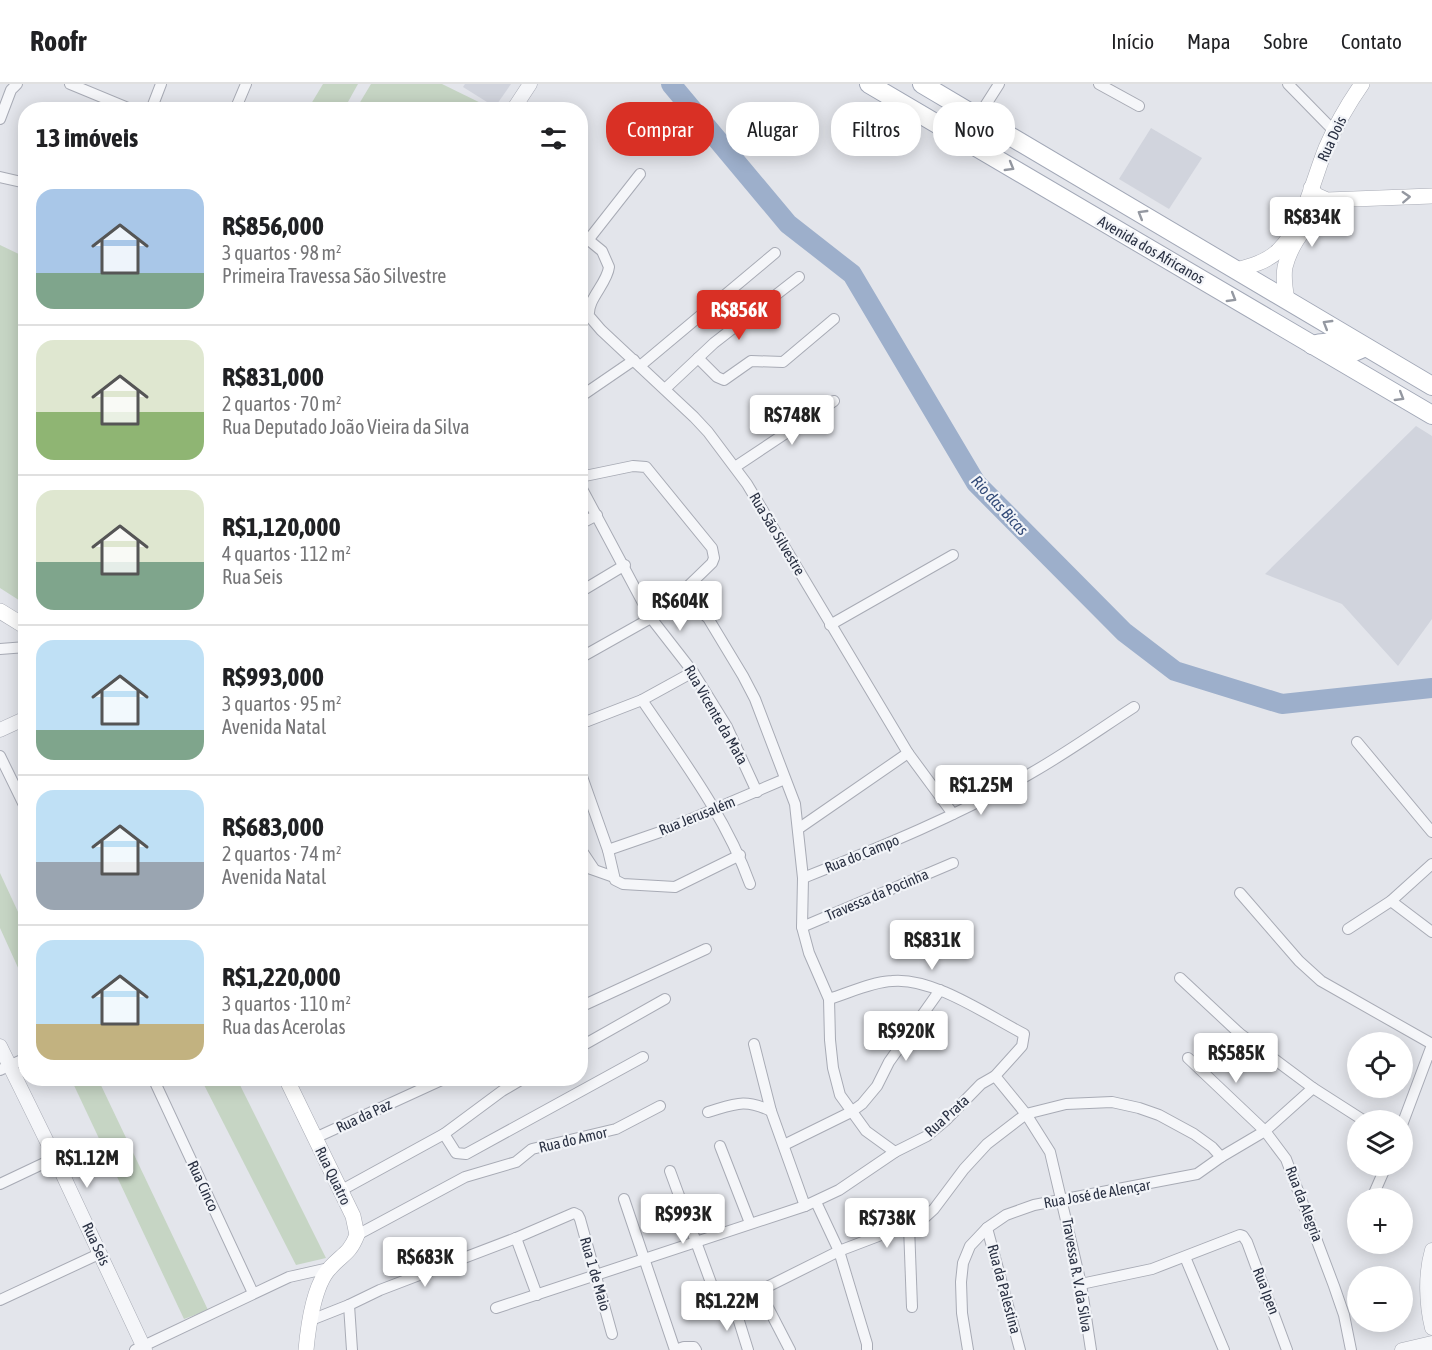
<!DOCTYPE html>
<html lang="pt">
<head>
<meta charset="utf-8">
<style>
  :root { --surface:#fff; --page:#f6f6f6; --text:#202124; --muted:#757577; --line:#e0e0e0; --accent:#d93025 }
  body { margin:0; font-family:"Asap Condensed",sans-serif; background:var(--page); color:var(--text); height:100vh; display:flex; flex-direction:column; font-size:22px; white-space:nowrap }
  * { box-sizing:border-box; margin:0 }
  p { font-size:20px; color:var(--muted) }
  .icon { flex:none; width:33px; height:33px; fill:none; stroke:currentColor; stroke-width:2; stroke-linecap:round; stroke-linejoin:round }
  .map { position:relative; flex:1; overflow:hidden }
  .details { position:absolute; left:18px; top:18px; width:570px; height:984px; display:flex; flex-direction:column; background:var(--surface); border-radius:24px; box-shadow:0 3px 15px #0003 }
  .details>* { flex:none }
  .guide { position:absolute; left:606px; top:18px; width:570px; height:54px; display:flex; gap:12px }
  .tools { position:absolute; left:1347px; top:948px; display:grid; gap:12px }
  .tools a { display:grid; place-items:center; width:66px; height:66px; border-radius:50%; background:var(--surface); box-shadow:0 3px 15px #0003; font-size:30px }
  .price { position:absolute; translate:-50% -51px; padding:0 14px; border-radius:6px; background:#fff; color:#222; font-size:20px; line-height:39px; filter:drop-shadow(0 2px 3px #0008) }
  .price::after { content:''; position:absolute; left:50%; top:36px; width:18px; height:14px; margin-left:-9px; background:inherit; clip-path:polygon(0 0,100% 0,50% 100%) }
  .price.active { background:var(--accent); color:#fff }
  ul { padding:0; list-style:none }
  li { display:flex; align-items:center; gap:18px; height:150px; padding:0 18px }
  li+li { border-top:2px solid var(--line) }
  li span { display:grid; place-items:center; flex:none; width:168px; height:120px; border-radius:18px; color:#555 }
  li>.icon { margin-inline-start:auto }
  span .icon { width:72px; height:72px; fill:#fffc; stroke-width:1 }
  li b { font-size:26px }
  h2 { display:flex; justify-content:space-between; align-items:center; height:72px; padding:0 18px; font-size:26px }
  .tag { padding:0 21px; border-radius:24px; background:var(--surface); box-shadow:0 3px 15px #0003; font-size:21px; line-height:54px }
  .tag.active { background:var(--accent); color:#fff }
  header { display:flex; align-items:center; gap:36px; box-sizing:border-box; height:84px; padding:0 30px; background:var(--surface); border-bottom:2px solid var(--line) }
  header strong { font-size:28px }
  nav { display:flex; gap:33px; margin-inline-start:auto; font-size:21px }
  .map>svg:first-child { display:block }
</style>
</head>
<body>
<header>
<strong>Roofr</strong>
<nav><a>Início</a><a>Mapa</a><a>Sobre</a><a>Contato</a></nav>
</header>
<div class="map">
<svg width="1432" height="1266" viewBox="0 0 1432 1266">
  <rect width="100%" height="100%" fill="#e3e5eb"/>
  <g fill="#d1d4dd">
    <polygon points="465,0 511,0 495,23 463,3"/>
    <polygon points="1151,44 1202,74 1169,125 1119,95"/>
    <polygon points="1416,342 1432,352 1432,535 1398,582 1342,520 1265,490"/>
  </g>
  <g fill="#c6d5c4">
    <polygon points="323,0 358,0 344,25 308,25"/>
    <polygon points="371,0 442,0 493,25 356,25"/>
    <polygon points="0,161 25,173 25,520 0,504"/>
    <polygon points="0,789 25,843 25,899 0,844"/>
    <polygon points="71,995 98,995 208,1226 184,1235"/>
    <polygon points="201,995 237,995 326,1174 296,1181"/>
  </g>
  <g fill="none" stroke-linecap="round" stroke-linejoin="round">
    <polyline stroke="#9dafcb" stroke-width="20" points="671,0 788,140 852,190 976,399 1124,548 1175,587 1282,620 1432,604"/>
    <g stroke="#a8abb5" stroke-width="12">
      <g id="minor">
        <polyline points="70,0 133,26"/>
        <polyline points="1099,0 1139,22"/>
        <polyline points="1288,0 1334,47"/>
        <polyline points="151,26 161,0"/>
        <polyline points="235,26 246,0"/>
        <polyline points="978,33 999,0"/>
        <polyline points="0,35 11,6 17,0"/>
        <polyline points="0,93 26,99"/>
        <path d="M580 149 602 167 609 183C607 200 587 215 589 232L601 246 694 333 708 348 747 400 908 669 953 730"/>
        <polyline points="589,155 640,90"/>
        <polyline points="698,274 717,293 724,296 751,277 783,278 834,235"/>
        <polyline points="640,282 775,169"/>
        <polyline points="665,305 714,259 799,193"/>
        <polyline points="580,313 634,276"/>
        <polyline points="735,383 834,317"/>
        <polyline points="580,393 633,382 646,383 712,464 714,474 712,479 681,509 651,534 580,574"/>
        <polyline points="580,401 651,534 693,588 727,643 757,708"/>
        <polyline points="580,440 597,431"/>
        <polyline points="580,508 625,481"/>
        <polyline points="681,509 708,534 743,592 755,615 795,720 803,794 802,843 809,869 829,915 830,956 833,984 840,1011 866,1047 895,1068"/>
        <polyline points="830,541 953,471"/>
        <polyline points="0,565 26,563"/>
        <path d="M642 616C682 675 726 733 750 800"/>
        <polyline points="580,640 642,616 693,588"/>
        <polyline points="1357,658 1432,748"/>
        <polyline points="0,672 26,725"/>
        <polyline points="580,687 608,766 615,796 623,800 675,803 740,771"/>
        <polyline points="798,745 908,669"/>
        <polyline points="580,764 594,785"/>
        <polyline points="608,766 663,747 785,695"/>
        <polyline points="580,781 614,793"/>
        <path d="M803 794C881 763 960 731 1033 688 1068 668 1100 645 1134 623"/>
        <polyline points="1240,809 1299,877 1321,897 1432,960"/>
        <polyline points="1391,817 1432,848"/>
        <polyline points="802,843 953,779"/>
        <polyline points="1348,845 1391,817 1432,780"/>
        <polyline points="1180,894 1239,949 1313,1004 1363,1036"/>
        <polyline points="580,923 706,865"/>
        <polyline points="754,960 771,1027 805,1122"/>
        <polyline points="580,963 665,915"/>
        <polyline points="1188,974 1265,1047 1286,1075 1334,1202 1344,1231 1351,1266"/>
        <polyline points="1200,985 1239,949"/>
        <polyline points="0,986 26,974"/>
        <polyline points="995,992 1026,1030 1050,1068 1081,1200 1091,1266"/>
        <polyline points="153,994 253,1209"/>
        <path d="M708 1028C735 1020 744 1014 771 1027"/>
        <polyline points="1402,1041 1432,961"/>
        <polyline points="444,1050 456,1069 466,1070 643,973"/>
        <polyline points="315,1054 446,994"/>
        <polyline points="784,1061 851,1028 862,1020 877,1002 889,978 940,906"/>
        <polyline points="720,1062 750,1139"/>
        <polyline points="670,1087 721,1226 839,1167 923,1135 934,1125 964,1085 987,1060 1026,1030 1066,1020 1112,1018 1139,1024 1159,1031 1194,1050 1212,1063 1221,1073"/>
        <polyline points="0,1100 55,1074"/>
        <polyline points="340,1107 444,1050 502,1007 524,994"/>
        <polyline points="1372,1114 1386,1082"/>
        <polyline points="624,1115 675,1266"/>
        <polyline points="816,1118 839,1167 867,1260 867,1266"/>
        <polyline points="909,1142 912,1223"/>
        <polyline points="987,1144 1020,1266"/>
        <polyline points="357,1151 465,1093 516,1078 532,1065 616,1045 660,1022"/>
        <polyline points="516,1154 537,1211"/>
        <polyline points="1185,1173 1224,1266"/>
        <polyline points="1081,1200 1152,1185 1240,1151 1243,1152 1247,1158 1287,1266"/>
        <polyline points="759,1206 790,1266"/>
        <polyline points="0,1216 101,1169"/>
        <polyline points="734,1221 748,1266"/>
        <path d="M496 1224 805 1122 839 1106 895 1068 927 1052 945 1037 981 1000 995 992 1022 962 1024 950C987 931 933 893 892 897 871 898 849 909 829 915"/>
        <polyline points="311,1236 349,1221"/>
        <polyline points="135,1266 289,1193 329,1184"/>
        <polyline points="352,1266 349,1221 380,1206 516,1154 574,1129 578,1131 580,1135 612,1250"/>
        <polyline points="675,1266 684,1263 694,1263 696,1266"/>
        <polyline points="968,1266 962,1229 961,1198 963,1179 970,1162 987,1144 1006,1131 1034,1121 1197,1090 1221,1073 1265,1047 1313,1004"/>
      </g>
    </g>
    <g stroke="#a8abb5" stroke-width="15">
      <g id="tertiary">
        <polyline points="513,26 530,0"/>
        <polyline points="0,646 26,634"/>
        <polyline points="0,962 55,1074 145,1266"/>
        <path d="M1432 1166C1425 1190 1426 1220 1432 1244"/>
        <polyline points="1402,1266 1432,1259"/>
      </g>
    </g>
    <g stroke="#a8abb5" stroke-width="16">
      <g id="secondary">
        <polyline points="1311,104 1316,111 1327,116 1432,112"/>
        <path d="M1236 186C1251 182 1266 178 1278 167 1303 143 1313 96 1326 64 1336 41 1348 20 1362 0"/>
        <path d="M1287 216C1285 205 1283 194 1285 183 1292 155 1315 128 1341 117"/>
        <polyline points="0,527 26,543"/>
        <path d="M286 994 353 1132 357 1151C349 1171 342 1170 330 1184 314 1200 308 1244 306 1266"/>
      </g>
    </g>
    <g stroke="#a2a8b7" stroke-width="20">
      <g id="primary">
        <polyline points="869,0 1432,331"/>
        <polyline points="922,0 1432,302"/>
        <path d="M1312 261C1332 255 1336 262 1354 268L1361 265 1362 262"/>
      </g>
    </g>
    <use href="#minor" stroke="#f5f6f9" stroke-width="10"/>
    <use href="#tertiary" stroke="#f5f6f9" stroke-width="14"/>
    <use href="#secondary" stroke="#fff" stroke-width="15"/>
    <use href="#primary" stroke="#fff" stroke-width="18"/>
  </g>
  <defs><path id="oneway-chevron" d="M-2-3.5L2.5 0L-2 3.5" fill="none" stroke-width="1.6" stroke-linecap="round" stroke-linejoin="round" transform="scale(1.5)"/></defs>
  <g stroke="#9498a1">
    <use href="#oneway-chevron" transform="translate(1010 83) rotate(30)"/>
    <use href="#oneway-chevron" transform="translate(1406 113) rotate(-3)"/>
    <use href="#oneway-chevron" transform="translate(1142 130) rotate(-149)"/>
    <use href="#oneway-chevron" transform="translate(1232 214) rotate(31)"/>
    <use href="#oneway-chevron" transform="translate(1327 240) rotate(-149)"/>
    <use href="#oneway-chevron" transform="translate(1400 313) rotate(31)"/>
  </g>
  <g text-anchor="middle" stroke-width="4.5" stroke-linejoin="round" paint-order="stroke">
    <g font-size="15" fill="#2a3143" stroke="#f2f4f8">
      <text transform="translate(1332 55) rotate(-65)" y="5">Rua Dois</text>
      <text transform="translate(1151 166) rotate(30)" y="5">Avenida dos Africanos</text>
      <text transform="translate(777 450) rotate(59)" y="5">Rua São Silvestre</text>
      <text transform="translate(716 631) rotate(60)" y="5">Rua Vicente da Mata</text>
      <text transform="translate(697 732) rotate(-22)" y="5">Rua Jerusalém</text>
      <text transform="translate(862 770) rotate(-22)" y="5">Rua do Campo</text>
      <text transform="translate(877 811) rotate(-23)" y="5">Travessa da Pocinha</text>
      <text transform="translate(364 1032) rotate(-25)" y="5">Rua da Paz</text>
      <text transform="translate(947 1032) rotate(-42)" y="5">Rua Prata</text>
      <text transform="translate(573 1056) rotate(-13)" y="5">Rua do Amor</text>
      <text transform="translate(333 1092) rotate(64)" y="5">Rua Quatro</text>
      <text transform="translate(203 1102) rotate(65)" y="5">Rua Cinco</text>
      <text transform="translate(1097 1110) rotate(-10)" y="5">Rua José de Alençar</text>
      <text transform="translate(1304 1120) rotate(69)" y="5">Rua da Alegria</text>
      <text transform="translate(96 1160) rotate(65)" y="5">Rua Seis</text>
      <text transform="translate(595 1190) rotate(74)" y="5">Rua 1 de Maio</text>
      <text transform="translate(1077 1191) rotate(80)" y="5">Travessa R. V. da Silva</text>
      <text transform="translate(1004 1205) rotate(75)" y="5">Rua da Palestina</text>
      <text transform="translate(1266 1207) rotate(69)" y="5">Rua Ipen</text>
    </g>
    <g font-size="16" font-style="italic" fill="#334b78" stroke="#f2f4f8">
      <text transform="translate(1000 421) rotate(47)" y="6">Rio das Bicas</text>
    </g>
  </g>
</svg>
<div class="tools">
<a><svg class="icon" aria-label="locate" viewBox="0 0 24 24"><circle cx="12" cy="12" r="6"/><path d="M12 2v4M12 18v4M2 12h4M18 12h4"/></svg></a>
<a><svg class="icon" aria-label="layers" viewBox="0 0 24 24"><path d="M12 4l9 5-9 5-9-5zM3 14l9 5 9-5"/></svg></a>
<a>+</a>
<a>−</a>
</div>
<b class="price" style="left:1312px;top:164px">R$834K</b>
<b class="price active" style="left:739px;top:257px">R$856K</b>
<b class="price" style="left:792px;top:362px">R$748K</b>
<b class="price" style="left:680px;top:548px">R$604K</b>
<b class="price" style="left:981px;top:732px">R$1.25M</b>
<b class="price" style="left:932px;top:887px">R$831K</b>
<b class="price" style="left:906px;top:978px">R$920K</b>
<b class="price" style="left:1236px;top:1000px">R$585K</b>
<b class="price" style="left:87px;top:1105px">R$1.12M</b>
<b class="price" style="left:683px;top:1161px">R$993K</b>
<b class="price" style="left:887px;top:1165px">R$738K</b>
<b class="price" style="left:425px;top:1204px">R$683K</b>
<b class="price" style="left:727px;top:1248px">R$1.22M</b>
<div class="guide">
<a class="tag active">Comprar</a>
<a class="tag">Alugar</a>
<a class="tag">Filtros</a>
<a class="tag">Novo</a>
</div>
<section class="details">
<h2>13 imóveis<svg class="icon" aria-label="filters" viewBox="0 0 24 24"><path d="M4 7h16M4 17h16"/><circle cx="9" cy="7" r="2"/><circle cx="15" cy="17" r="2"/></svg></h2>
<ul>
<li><span style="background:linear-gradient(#a9c7e8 70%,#7fa58c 0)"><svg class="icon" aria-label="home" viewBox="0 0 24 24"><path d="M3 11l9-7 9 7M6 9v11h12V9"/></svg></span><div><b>R$856,000</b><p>3 quartos · 98 m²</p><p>Primeira Travessa São Silvestre</p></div></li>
<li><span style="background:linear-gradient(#dfe7d0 60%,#8fb573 0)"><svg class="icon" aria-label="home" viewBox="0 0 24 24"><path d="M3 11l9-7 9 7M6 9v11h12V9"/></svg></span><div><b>R$831,000</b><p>2 quartos · 70 m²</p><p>Rua Deputado João Vieira da Silva</p></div></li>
<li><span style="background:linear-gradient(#dfe7d0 60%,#7fa58c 0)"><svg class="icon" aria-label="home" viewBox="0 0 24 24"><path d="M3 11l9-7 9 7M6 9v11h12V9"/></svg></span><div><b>R$1,120,000</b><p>4 quartos · 112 m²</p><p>Rua Seis</p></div></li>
<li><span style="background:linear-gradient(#bfe0f5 75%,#7fa58c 0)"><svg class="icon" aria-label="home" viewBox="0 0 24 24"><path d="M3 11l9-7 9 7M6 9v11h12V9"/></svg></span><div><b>R$993,000</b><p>3 quartos · 95 m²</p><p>Avenida Natal</p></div></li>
<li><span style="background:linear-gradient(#bfe0f5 60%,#9aa5b1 0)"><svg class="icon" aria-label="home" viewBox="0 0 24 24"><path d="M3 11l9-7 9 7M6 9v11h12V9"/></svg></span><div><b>R$683,000</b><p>2 quartos · 74 m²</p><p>Avenida Natal</p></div></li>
<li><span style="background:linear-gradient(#bfe0f5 70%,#c2b280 0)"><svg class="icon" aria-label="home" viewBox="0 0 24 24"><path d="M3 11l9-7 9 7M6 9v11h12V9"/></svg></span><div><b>R$1,220,000</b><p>3 quartos · 110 m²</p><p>Rua das Acerolas</p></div></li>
</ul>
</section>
</div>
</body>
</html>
